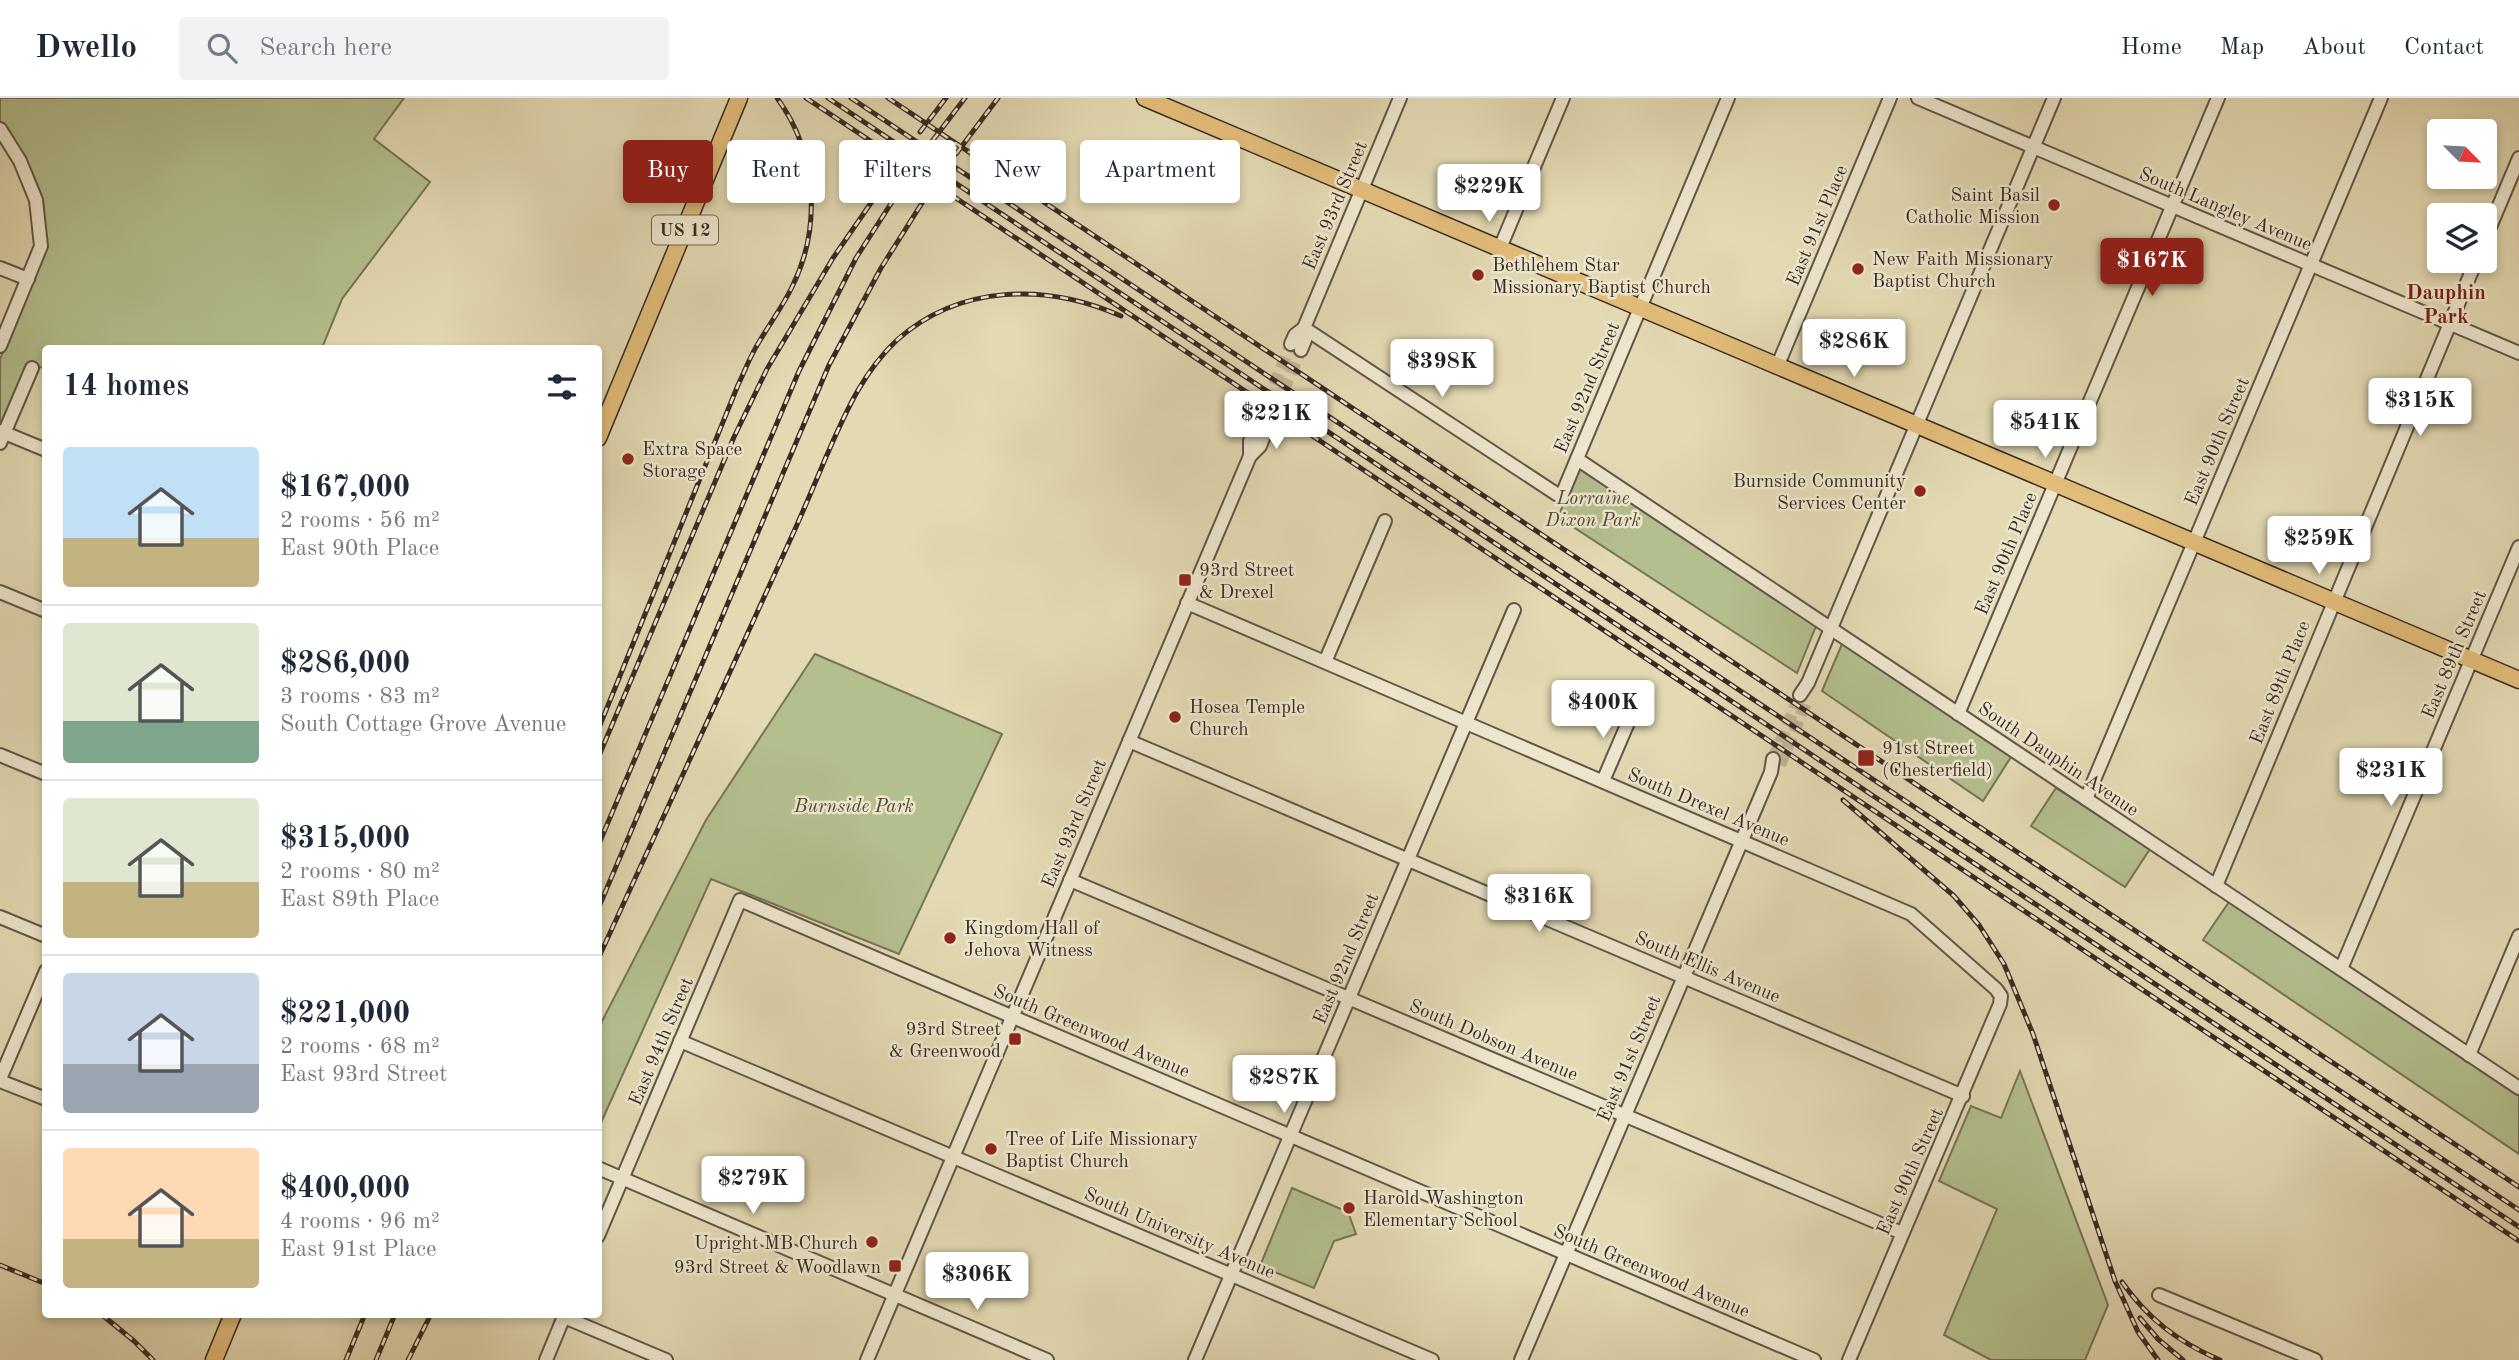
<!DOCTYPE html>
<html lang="en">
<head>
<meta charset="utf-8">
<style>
  :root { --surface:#fff; --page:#f2f2f3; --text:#1f2937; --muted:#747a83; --line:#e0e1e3; --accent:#8f2418 }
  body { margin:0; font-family:"Old Standard TT",serif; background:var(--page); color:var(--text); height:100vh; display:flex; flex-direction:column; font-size:26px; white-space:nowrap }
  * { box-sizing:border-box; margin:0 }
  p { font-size:23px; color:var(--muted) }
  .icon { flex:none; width:38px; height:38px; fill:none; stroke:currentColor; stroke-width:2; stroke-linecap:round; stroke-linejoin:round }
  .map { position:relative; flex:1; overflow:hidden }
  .drawer { position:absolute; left:42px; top:247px; width:560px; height:973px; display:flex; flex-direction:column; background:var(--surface); border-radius:7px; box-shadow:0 4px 10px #0003 }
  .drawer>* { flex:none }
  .banner { position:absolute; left:623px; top:42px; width:665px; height:63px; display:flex; gap:14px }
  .needle { width:46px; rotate:114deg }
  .fabs { position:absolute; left:2427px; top:21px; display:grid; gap:14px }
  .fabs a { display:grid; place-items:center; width:70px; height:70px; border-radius:7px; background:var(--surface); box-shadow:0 4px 10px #0003; font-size:35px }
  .price { position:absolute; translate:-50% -60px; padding:0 16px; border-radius:7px; background:#fff; color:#222; font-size:23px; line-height:46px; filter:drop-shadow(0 2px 4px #0008) }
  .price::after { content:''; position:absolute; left:50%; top:42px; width:21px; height:16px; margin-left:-10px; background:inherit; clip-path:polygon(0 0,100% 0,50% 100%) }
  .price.on { background:var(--accent); color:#fff }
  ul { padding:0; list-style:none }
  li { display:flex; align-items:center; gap:21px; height:175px; padding:0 21px }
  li+li { border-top:2px solid var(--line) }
  li span { display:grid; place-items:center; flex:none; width:196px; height:140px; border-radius:7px; color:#555 }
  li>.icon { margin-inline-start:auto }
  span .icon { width:84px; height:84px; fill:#fffc; stroke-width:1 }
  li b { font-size:30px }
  h2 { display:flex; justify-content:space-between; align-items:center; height:84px; padding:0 21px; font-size:30px }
  .pill { padding:0 24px; border-radius:7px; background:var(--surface); box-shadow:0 4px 10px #0003; font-size:24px; line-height:63px }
  .pill.on { background:var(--accent); color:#fff }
  header { display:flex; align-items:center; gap:42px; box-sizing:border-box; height:98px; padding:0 35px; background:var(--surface); border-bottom:2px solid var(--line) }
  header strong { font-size:33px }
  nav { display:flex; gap:38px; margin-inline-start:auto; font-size:24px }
  .search { width:490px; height:63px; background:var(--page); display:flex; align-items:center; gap:18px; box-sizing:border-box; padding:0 24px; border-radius:7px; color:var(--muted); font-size:26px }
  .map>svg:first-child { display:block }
</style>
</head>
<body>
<header>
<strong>Dwello</strong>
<div class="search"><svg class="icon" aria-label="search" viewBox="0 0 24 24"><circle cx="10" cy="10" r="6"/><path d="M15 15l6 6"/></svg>Search here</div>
<nav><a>Home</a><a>Map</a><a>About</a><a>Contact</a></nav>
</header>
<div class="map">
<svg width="2519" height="1262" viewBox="0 0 2519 1262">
  <rect width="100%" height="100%" fill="#e3d9b2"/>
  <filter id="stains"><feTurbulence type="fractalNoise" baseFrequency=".00286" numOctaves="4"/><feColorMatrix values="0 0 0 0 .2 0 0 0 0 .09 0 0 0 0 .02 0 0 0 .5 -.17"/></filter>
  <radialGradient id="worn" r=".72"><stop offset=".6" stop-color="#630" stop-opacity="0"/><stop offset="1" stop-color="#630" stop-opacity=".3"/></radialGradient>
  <g fill="#b3bf8d" stroke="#767458" stroke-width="2">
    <polygon points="0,0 404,0 374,41 430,84 342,201 322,250 46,250 45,271 30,265 3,324 0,325 0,261 43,158 45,131 43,103 37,86 27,64 0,25"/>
    <polygon points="1579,369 1816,528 1797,575 1558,419"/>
    <polygon points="1842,546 2011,659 1983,703 1822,593"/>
    <polygon points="815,556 1002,636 899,856 711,781 599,1029 599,929 706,722"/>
    <polygon points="2056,690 2150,751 2125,789 2031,728"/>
    <polygon points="2229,804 2519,998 2519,1056 2203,842"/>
    <polygon points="2020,973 2108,1207 2085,1262 1991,1262 1944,1237 1997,1111 1939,1083 1971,1008 2001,1020"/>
    <polygon points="1292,1090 1348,1114 1356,1136 1334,1143 1314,1190 1260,1168"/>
  </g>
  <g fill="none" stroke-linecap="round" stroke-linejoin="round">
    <g stroke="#c1b696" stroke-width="12" stroke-dasharray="12 6" stroke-linecap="butt">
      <polyline points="1260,320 1291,246"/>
      <polyline points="1269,325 1301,252"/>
      <polyline points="1773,661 1800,597"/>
      <polyline points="1780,667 1807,603"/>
    </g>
    <g stroke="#635648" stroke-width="16">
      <g id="minor">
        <polyline points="1918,0 2519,255"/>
        <polyline points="0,31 20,63 36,102 41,148 0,248"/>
        <polyline points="2485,141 2519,60"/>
        <polyline points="1500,150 1563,0"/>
        <polyline points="0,170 28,181"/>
        <polyline points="1304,230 1561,399 1728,0"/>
        <polyline points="1291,246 1295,237 1304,230"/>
        <polyline points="1301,252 1305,242 1304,230 1400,0"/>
        <polyline points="1777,269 1890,0"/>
        <polyline points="0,333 46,352"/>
        <polyline points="0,345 32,270"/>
        <polyline points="1250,358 1260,348 1269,325"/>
        <polyline points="1577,361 2519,990"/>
        <polyline points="0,494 46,513"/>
        <polyline points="1187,505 1911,816 1996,891 2001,898 2000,906 1849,1262"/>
        <polyline points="1325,564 1385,423"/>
        <polyline points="1800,597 1808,585 2054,0"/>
        <polyline points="1958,616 2218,0"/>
        <polyline points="1129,643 1963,998"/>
        <polyline points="0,657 46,676"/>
        <polyline points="1603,683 1633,613"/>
        <polyline points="2086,701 2381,0"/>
        <polyline points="1070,782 1902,1135"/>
        <polyline points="2216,788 2476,163"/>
        <polyline points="0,819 46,838"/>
        <polyline points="2341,871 2519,449"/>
        <polyline points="680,943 1432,1262"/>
        <polyline points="2469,957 2519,838"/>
        <polyline points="0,981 46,873"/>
        <polyline points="0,983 46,1001"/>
        <polyline points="598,1070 1047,1262"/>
        <polyline points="598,1138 740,802 1814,1262"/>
        <polyline points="2159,1197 2315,1262"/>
        <polyline points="564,1219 666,1262"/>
        <polyline points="546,1262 565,1216"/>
        <polyline points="867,1262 1250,358 1250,343 1260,320"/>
        <polyline points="1195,1262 1514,512"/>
        <polyline points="1521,1262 1771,674 1773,661"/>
      </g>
    </g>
    <g stroke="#382a24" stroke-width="19">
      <g id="major">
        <polyline points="1145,0 2519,582"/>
        <polyline points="598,340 739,0"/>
        <polyline points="214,1262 233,1216"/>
      </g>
    </g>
    <use href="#minor" stroke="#ede6cd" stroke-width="12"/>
    <use href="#major" stroke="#e2bc79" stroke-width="16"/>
    <g stroke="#382a24" stroke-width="5">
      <g id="rail">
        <polyline points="806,0 2519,1143"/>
        <polyline points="828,0 2519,1129"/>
        <polyline points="851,0 2519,1112"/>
        <polyline points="888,0 2519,1089"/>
        <polyline points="920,34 946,0"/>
        <polyline points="933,42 965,0"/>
        <polyline points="956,56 998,0"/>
        <path d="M598 632 738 287C745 273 750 258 759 244 770 225 783 208 792 189 822 129 817 54 777 0"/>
        <polyline points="598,660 734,339 767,271 833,160 904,57"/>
        <polyline points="1843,702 1954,798 1979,827 2004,866 2033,936 2115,1183 2138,1234 2158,1262"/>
        <polyline points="598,748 799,273 856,160 917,65"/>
        <polyline points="598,811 829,267 881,170 939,78"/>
        <path d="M598 861C661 724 724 588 786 451 800 421 813 390 826 359 845 316 862 275 897 242 960 186 1047 185 1121 218"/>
        <polyline points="0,1167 46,1186"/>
        <path d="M2122 1184C2148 1221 2178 1244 2220 1262"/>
        <polyline points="101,1216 134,1243 153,1262"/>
        <polyline points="2140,1220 2158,1241 2183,1262"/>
        <polyline points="346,1262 365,1216"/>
        <polyline points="376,1262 395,1216"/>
        <polyline points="408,1262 431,1216"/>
      </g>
    </g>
    <use href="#rail" stroke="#ede6cd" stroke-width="2.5" stroke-dasharray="8" stroke-linecap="butt"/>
  </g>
  <g fill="#8f2418" stroke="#ede6cd" stroke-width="2.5">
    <circle cx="2054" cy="107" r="7"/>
    <circle cx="1858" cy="171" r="7"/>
    <circle cx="1478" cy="177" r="7"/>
    <circle cx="628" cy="361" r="7"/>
    <circle cx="1920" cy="393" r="7"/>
    <rect x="1178" y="475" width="14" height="14" rx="3.5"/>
    <circle cx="1175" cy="619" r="7"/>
    <rect x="1857" y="651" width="18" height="18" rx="3.5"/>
    <circle cx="950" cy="840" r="7"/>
    <rect x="1008" y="934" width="14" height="14" rx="3.5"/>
    <circle cx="991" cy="1051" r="7"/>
    <circle cx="1349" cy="1110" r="7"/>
    <circle cx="872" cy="1144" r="7"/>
    <rect x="888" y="1161" width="14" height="14" rx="3.5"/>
  </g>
  <g text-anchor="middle" stroke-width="5" stroke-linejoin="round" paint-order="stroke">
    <rect fill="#ede6cd" stroke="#6e6257" stroke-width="2" x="652" y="117.5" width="66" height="29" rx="5"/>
    <g font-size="18" font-weight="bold" fill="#382a24">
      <text x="685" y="138">US 12</text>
    </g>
    <g font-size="19" fill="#382a24" stroke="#ede6cd" text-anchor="start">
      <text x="2040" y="103" text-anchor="end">Saint Basil<tspan x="2040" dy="22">Catholic Mission</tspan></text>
      <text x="1872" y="167">New Faith Missionary<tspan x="1872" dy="22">Baptist Church</tspan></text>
      <text x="1492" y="173">Bethlehem Star<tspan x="1492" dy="22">Missionary Baptist Church</tspan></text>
      <text x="642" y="357">Extra Space<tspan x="642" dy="22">Storage</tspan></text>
      <text x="1906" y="389" text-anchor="end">Burnside Community<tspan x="1906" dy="22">Services Center</tspan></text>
      <text x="1199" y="478">93rd Street<tspan x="1199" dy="22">&amp; Drexel</tspan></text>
      <text x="1189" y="615">Hosea Temple<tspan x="1189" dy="22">Church</tspan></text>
      <text x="1882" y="656">91st Street<tspan x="1882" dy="22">(Chesterfield)</tspan></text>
      <text x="964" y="836">Kingdom Hall of<tspan x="964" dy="22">Jehova Witness</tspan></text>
      <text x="1001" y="937" text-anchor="end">93rd Street<tspan x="1001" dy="22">&amp; Greenwood</tspan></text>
      <text x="1005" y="1047">Tree of Life Missionary<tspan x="1005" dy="22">Baptist Church</tspan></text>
      <text x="1363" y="1106">Harold Washington<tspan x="1363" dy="22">Elementary School</tspan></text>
      <text x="858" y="1151" text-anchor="end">Upright MB Church</text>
      <text x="881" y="1175" text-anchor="end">93rd Street &amp; Woodlawn</text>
    </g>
    <g font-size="19" fill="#382a24" stroke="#ede6cd">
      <text transform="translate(1334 107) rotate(-67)" y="7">East 93rd Street</text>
      <text transform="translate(2226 110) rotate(23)" y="7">South Langley Avenue</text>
      <text transform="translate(1816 127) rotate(-67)" y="7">East 91st Place</text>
      <text transform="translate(1586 289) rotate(-67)" y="7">East 92nd Street</text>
      <text transform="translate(2216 343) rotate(-67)" y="7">East 90th Street</text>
      <text transform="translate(2005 455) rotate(-67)" y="7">East 90th Place</text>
      <text transform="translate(2453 556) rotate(-67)" y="7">East 89th Street</text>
      <text transform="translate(2279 584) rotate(-68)" y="7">East 89th Place</text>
      <text transform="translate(2059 660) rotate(34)" y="7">South Dauphin Avenue</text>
      <text transform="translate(1709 708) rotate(23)" y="7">South Drexel Avenue</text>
      <text transform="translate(1073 725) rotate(-67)" y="7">East 93rd Street</text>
      <text transform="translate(1345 860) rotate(-67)" y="7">East 92nd Street</text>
      <text transform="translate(1708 868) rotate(23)" y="7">South Ellis Avenue</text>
      <text transform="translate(1092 932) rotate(23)" y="7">South Greenwood Avenue</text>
      <text transform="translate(1494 941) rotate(23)" y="7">South Dobson Avenue</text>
      <text transform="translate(660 943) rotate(-67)" y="7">East 94th Street</text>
      <text transform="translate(1628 960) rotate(-67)" y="7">East 91st Street</text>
      <text transform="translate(1909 1073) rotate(-66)" y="7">East 90th Street</text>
      <text transform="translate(1180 1134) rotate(23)" y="7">South University Avenue</text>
      <text transform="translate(1652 1172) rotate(23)" y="7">South Greenwood Avenue</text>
    </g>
    <g font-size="19" font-style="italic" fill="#514839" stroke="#ede6cd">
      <text x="1593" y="406">Lorraine<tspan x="1593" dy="22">Dixon Park</tspan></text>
      <text x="854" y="714">Burnside Park</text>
    </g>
    <g font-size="21" font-weight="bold" fill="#7a1f14" stroke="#ede6cd">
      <text x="2446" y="201">Dauphin<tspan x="2446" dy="24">Park</tspan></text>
    </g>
  </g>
  <rect width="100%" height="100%" filter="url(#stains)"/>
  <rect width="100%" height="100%" fill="url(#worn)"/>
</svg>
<div class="fabs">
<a><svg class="needle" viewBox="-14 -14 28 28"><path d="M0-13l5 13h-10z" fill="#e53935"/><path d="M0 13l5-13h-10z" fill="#747a83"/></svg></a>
<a><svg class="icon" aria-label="layers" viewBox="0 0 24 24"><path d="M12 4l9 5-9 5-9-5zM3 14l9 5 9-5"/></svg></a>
</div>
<b class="price" style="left:1489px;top:126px">$229K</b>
<b class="price on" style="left:2152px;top:200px">$167K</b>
<b class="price" style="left:1854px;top:281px">$286K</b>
<b class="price" style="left:1442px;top:301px">$398K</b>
<b class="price" style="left:2420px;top:340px">$315K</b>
<b class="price" style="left:1276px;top:353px">$221K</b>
<b class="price" style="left:2045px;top:362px">$541K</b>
<b class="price" style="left:2319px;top:478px">$259K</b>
<b class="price" style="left:1603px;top:642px">$400K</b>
<b class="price" style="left:2391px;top:710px">$231K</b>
<b class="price" style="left:1539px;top:836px">$316K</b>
<b class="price" style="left:1284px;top:1017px">$287K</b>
<b class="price" style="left:753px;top:1118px">$279K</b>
<b class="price" style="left:977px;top:1214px">$306K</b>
<div class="banner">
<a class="pill on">Buy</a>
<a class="pill">Rent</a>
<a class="pill">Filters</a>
<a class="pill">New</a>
<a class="pill">Apartment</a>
</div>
<section class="drawer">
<h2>14 homes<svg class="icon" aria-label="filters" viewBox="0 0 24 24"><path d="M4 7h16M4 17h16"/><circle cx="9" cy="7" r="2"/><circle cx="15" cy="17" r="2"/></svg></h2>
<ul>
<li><span style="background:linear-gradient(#bfe0f5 65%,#c2b280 0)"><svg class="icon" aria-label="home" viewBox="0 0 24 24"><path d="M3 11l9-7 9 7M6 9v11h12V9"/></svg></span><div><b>$167,000</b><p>2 rooms · 56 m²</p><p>East 90th Place</p></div></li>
<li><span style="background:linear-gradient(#dfe7d0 70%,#7fa58c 0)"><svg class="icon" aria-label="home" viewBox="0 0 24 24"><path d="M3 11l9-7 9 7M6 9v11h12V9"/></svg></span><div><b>$286,000</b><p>3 rooms · 83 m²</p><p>South Cottage Grove Avenue</p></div></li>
<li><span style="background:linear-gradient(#dfe7d0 60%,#c2b280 0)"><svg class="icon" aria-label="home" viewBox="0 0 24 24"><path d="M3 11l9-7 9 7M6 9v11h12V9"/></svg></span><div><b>$315,000</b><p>2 rooms · 80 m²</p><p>East 89th Place</p></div></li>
<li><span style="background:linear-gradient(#c9d6e8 65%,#9aa5b1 0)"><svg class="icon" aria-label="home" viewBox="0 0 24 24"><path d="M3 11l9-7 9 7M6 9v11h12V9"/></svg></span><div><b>$221,000</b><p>2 rooms · 68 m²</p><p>East 93rd Street</p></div></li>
<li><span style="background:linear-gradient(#ffd9b3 65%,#c2b280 0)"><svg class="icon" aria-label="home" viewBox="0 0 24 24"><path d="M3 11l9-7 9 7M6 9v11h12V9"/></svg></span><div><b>$400,000</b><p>4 rooms · 96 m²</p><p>East 91st Place</p></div></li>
</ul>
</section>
</div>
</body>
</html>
